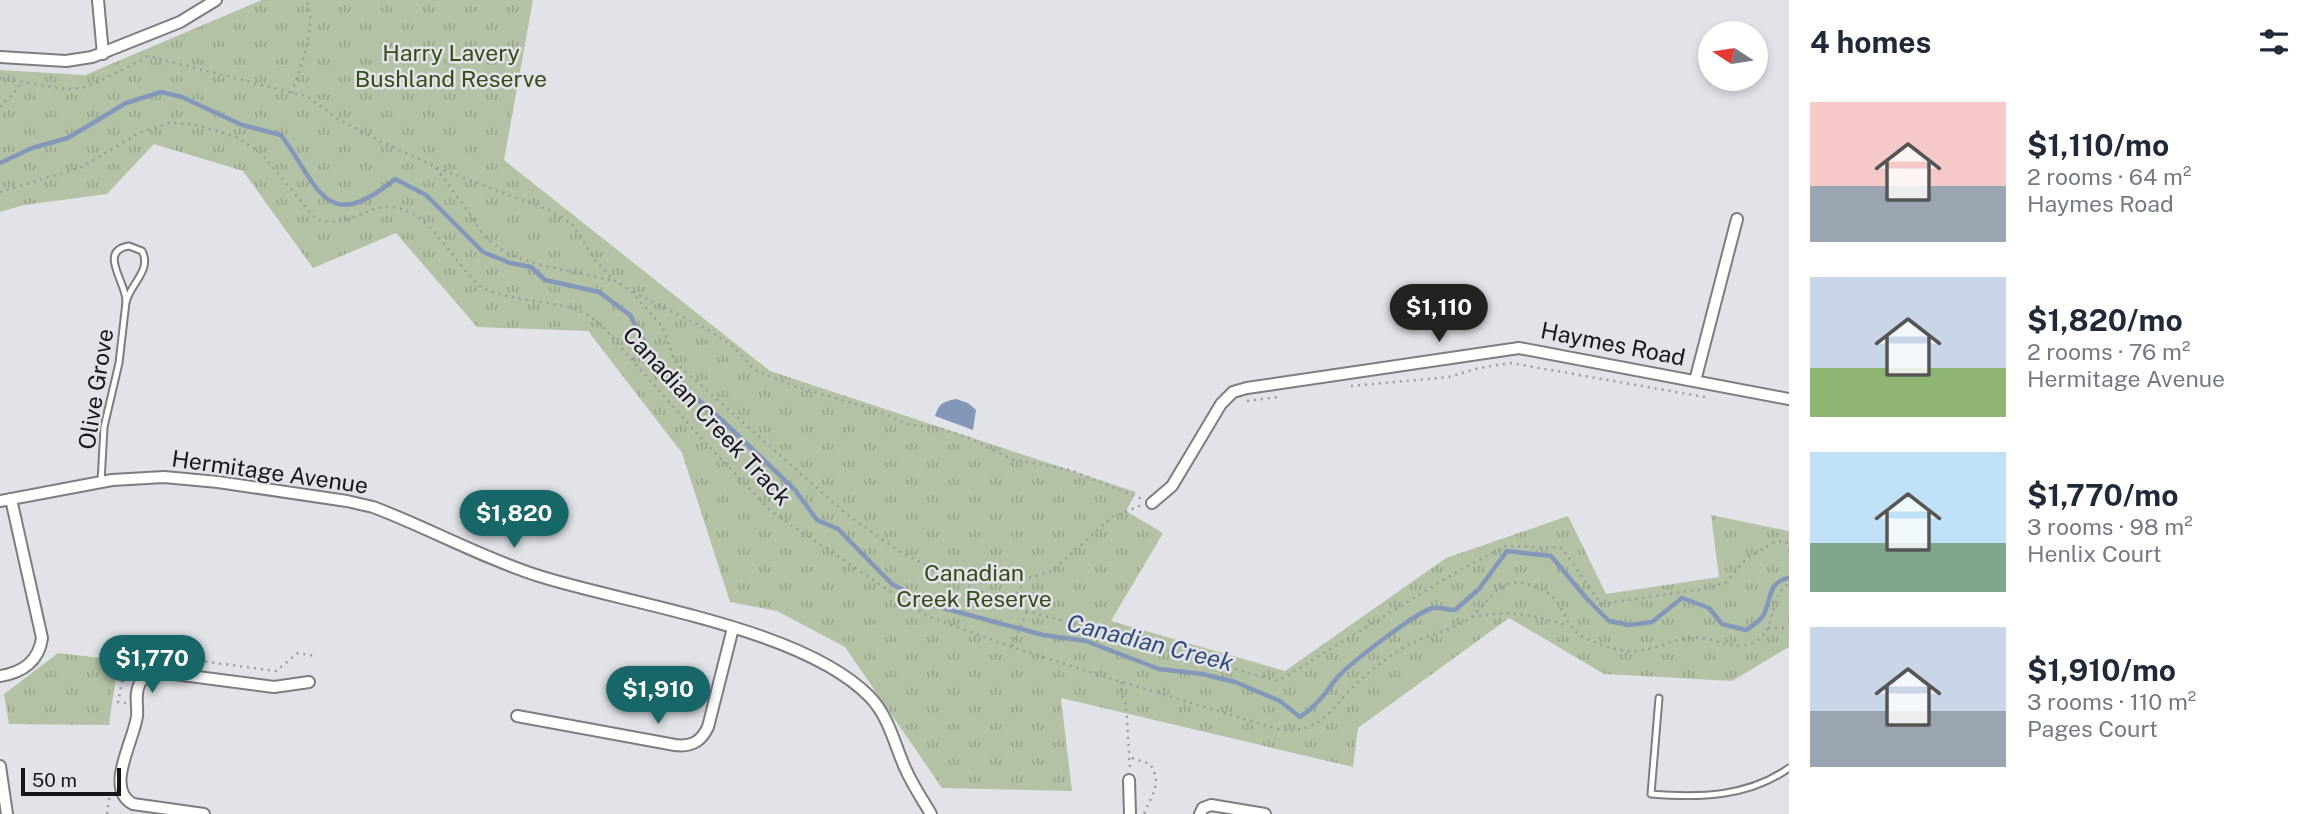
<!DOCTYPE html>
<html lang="en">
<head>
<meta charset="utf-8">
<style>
  :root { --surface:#fff; --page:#f2f2f3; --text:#1f2937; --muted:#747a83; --accent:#186768 }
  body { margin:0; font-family:"Public Sans",sans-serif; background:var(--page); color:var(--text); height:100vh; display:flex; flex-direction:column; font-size:26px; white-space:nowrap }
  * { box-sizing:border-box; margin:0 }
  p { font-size:23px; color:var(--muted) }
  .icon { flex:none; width:38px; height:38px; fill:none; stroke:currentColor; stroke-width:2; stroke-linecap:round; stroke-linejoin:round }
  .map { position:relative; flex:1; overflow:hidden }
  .side { display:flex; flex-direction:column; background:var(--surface); width:525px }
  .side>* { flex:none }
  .needle { width:46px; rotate:282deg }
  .fabs { position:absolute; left:1698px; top:21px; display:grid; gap:14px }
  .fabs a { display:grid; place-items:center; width:70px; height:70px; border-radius:50%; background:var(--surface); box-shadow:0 4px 10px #0003; font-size:35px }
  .scale { position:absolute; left:21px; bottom:18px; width:100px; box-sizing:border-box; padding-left:7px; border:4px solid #161618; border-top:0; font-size:19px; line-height:24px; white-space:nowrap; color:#161618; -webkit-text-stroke:5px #e2e3e8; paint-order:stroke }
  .price { position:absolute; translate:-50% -60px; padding:0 16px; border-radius:24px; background:var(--accent); color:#fff; font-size:23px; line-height:46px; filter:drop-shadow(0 2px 4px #0008) }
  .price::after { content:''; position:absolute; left:50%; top:42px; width:21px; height:16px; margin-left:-10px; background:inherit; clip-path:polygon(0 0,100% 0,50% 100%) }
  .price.active { background:#222; color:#fff }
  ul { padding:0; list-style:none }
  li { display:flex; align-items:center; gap:21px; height:175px; padding:0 21px }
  li span { display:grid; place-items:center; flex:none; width:196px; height:140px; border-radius:0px; color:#555 }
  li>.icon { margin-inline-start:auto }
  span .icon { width:84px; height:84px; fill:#fffc; stroke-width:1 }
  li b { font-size:30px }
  h2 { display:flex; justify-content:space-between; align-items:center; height:84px; padding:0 21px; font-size:30px }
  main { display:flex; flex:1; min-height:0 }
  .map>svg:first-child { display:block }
</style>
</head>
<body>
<main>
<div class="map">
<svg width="1789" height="814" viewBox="0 0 1789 814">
  <defs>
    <pattern id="park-tufts" width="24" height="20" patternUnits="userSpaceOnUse" patternTransform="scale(1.75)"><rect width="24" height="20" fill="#b3c2a5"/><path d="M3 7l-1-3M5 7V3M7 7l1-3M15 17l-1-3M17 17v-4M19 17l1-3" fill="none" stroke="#99a68d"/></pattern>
  </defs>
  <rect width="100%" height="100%" fill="#e2e3e8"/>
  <g fill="url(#park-tufts)">
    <polygon points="262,0 533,0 504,160 770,371 1136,492 1126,511 1163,533 1111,621 1285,671 1446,558 1568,516 1606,594 1719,577 1711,515 1789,531 1789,647 1732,681 1604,674 1509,618 1358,728 1353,767 1061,698 1072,791 942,788 845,647 777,611 730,602 682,453 588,331 477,327 396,233 313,268 243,171 154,144 107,194 24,205 0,212 0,70 85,75"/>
    <polygon points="58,653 118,660 109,725 9,724 4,694"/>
  </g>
  <path fill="#8397b9" d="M956 399 968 403 976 410 973 430 935 416C939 403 943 402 956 399Z"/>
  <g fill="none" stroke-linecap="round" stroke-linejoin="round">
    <path stroke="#8397b9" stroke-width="4.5" d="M0 163 32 148 68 138 126 103 161 92 182 97 242 125 281 135C319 186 325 237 395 179L426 195 483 252 510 263 531 267 545 280 599 292 630 315 663 378 687 390 725 423 795 490 817 520 838 529 892 584 932 605 1043 635 1086 641 1159 669 1202 674 1235 682 1280 701 1300 717C1320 703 1323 695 1337 678 1349 664 1416 612 1433 608 1439 607 1449 610 1455 610L1479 589 1507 551 1551 556 1588 600 1609 621 1629 625 1652 622 1682 598 1709 608 1722 624 1746 630C1752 626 1761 621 1764 614 1771 600 1768 581 1789 578"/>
    <g stroke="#7c7d81" stroke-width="9">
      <g id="lane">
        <path d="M129 246 142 251C152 270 131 283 126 302 127 283 97 251 129 246Z"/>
        <polyline points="101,482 104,427 119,363 126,302"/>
        <path d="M1659 698 1651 794C1700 798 1748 797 1789 768"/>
      </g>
    </g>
    <g stroke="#7c7d81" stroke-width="14">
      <g id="street">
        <polyline points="98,0 103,54"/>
        <polyline points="0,57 66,61 92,57 180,22 216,0"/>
        <polyline points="1695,381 1737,219"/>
        <path d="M0 501 112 480 164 477 218 482 347 501 373 507C429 528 482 558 539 576 631 605 803 628 870 697 889 717 894 743 905 768 912 784 922 799 931 814"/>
        <polyline points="1152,503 1172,486 1221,404 1233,392 1247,388 1519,348 1789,399"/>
        <path d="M0 676C22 673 39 661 42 638L11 499"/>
        <path d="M517 716 675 745C691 747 701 742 708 727L733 628"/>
        <polyline points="0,766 7,814"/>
        <polyline points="1129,780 1130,814"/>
        <path d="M204 814 133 804C104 789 134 741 137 716 138 705 134 694 140 683 144 676 150 673 159 672L274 687 309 682"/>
        <polyline points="1200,814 1203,808 1211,805 1265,814"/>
      </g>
    </g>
    <g stroke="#9b9ca0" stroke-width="2.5" stroke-dasharray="2 5" stroke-linecap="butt">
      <polyline points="0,78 65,89 82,88 98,82 149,56 308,97 338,119 378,140 438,168 551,211 571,223 596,261 615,281 630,290 662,326 675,362 845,513 900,552 959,582 1027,611 1278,681 1453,574 1506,546 1562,548 1601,604 1703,589 1725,583 1747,558 1776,541 1789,543"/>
      <path d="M292 93C299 70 319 22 306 0"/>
      <polyline points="0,107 19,87 21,80"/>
      <polyline points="436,168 468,211 484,237 510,255 537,264 615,281"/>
      <path d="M0 192 82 167 139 133 169 123 193 124 236 137 261 153 316 219C351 231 366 201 398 208 435 217 452 262 479 285 499 301 556 300 582 312 590 315 597 322 604 328L701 438 772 512 927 616 1011 647 1122 682 1281 730C1321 734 1332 707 1357 683 1369 672 1382 662 1395 653 1416 637 1444 634 1467 620 1483 610 1492 588 1511 583 1519 581 1525 583 1532 586 1538 588 1545 590 1551 595 1566 609 1565 629 1587 639 1599 644 1614 650 1628 651 1649 653 1669 640 1690 638 1711 635 1731 651 1752 643 1779 632 1766 598 1789 583"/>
      <polyline points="633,292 708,330 733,346 755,370 794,386 876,410 909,425 935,427 969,438 1011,459 1070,470 1142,499"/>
      <polyline points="1351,386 1449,377 1479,368 1511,363 1710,398"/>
      <polyline points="1247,401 1278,397"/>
      <polyline points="1020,607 1016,596 1025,579 1052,571 1112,517 1142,505"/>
      <path d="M1472 617C1509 610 1532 614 1568 626"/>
      <polyline points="1768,628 1789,628"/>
      <polyline points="1012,646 1027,611"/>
      <polyline points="1122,682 1121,692 1126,704 1130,769"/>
      <polyline points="126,703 118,702 125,667 164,656 276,671 298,653 315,656"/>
      <path d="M1132 758 1150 764C1163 784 1151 796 1144 814"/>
      <polyline points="107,814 110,793"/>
    </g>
    <use href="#lane" stroke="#fff" stroke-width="5"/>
    <use href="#street" stroke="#fff" stroke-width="10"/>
  </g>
  <g text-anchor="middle" stroke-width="5" stroke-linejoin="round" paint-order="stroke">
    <g font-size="23" fill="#334b15" stroke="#e2e3e8">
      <text x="451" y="61">Harry Lavery<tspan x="451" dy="26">Bushland Reserve</tspan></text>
      <text x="974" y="581">Canadian<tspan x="974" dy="26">Creek Reserve</tspan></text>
    </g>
    <g font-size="23" fill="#161618" stroke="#e2e3e8">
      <text transform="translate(1613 344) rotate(11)" y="8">Haymes Road</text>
      <text transform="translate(96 389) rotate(-81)" y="8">Olive Grove</text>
      <text transform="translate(707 416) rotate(47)" y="8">Canadian Creek Track</text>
      <text transform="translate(270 472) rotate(8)" y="8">Hermitage Avenue</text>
    </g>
    <g font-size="24" font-style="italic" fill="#314c7b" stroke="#e2e3e8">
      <text transform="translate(1150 643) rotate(14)" y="8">Canadian Creek</text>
    </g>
  </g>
</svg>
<div class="fabs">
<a><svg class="needle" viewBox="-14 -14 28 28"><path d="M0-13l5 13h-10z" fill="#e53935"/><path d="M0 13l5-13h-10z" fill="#747a83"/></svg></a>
</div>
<div class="scale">50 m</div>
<b class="price active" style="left:1439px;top:344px">$1,110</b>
<b class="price" style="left:514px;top:550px">$1,820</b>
<b class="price" style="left:152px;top:695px">$1,770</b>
<b class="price" style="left:658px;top:726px">$1,910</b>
</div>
<section class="side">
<h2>4 homes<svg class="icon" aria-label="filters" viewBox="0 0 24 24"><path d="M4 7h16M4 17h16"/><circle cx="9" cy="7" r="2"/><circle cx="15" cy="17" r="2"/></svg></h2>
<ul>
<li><span style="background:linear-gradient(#f6c9c9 60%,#9aa5b1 0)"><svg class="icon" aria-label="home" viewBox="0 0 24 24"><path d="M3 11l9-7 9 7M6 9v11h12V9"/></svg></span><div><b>$1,110/mo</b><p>2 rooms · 64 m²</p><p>Haymes Road</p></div></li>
<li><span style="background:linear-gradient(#c9d6e8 65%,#8fb573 0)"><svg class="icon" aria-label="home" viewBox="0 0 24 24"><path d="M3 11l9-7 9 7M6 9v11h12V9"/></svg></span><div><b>$1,820/mo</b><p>2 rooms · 76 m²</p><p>Hermitage Avenue</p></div></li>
<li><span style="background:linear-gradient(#bfe0f5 65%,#7fa58c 0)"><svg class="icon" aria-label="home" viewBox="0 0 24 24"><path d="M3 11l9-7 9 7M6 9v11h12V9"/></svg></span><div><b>$1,770/mo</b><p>3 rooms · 98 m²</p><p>Henlix Court</p></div></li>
<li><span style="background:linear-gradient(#c9d6e8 60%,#9aa5b1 0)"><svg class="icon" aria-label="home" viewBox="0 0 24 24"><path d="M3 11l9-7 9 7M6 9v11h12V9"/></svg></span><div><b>$1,910/mo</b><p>3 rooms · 110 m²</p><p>Pages Court</p></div></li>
</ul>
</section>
</main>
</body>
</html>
